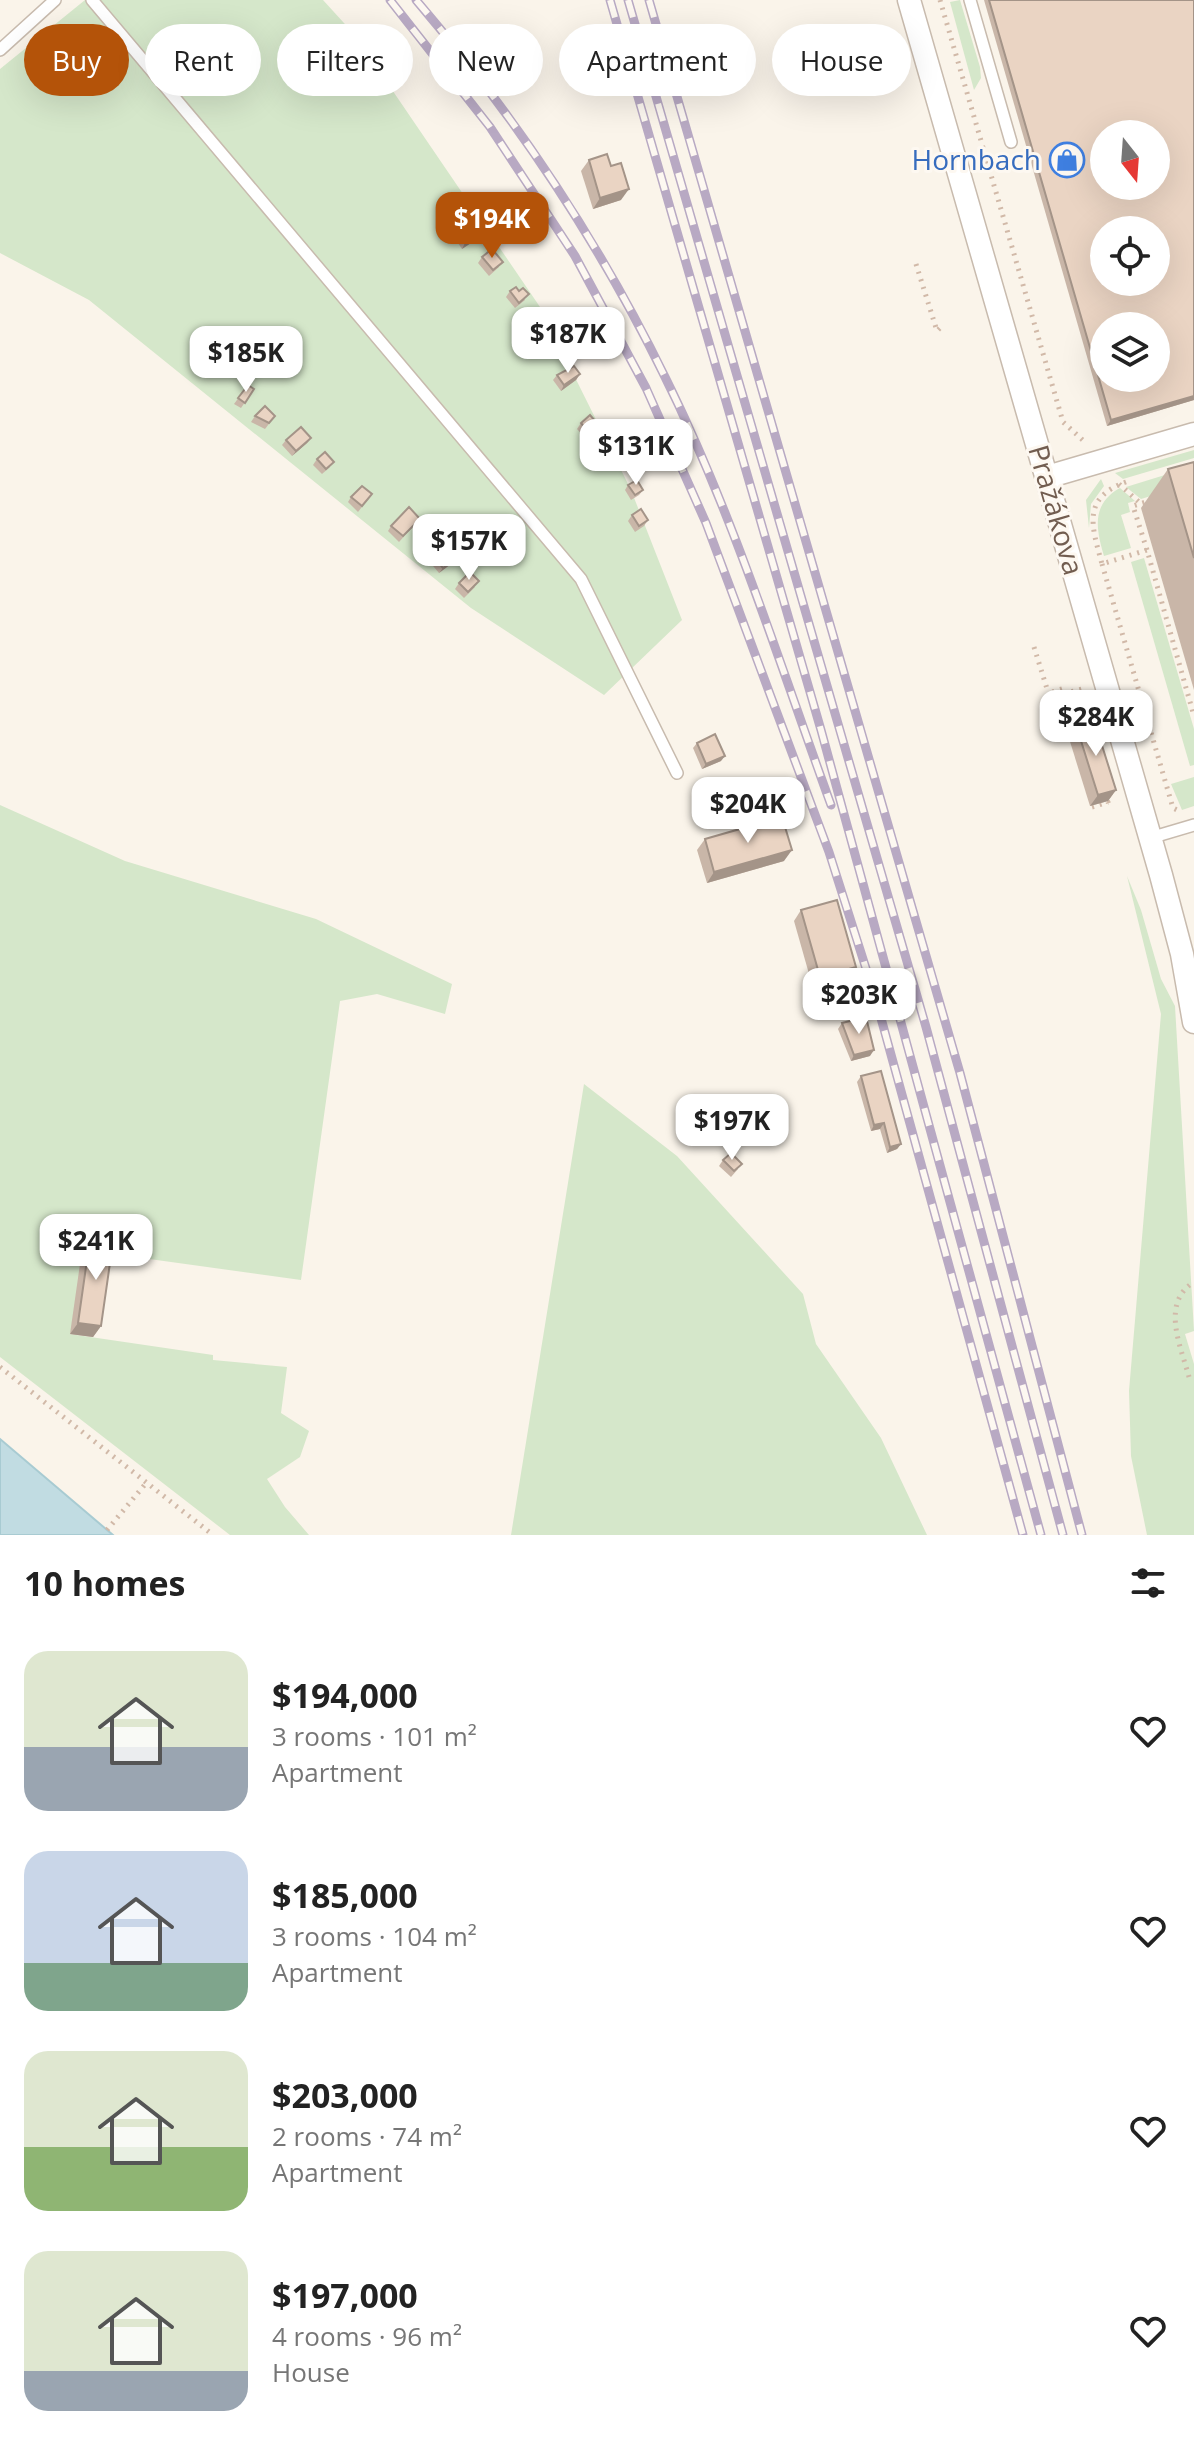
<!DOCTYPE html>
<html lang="en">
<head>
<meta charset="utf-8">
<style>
  :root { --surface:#fff; --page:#f2f2f2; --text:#222; --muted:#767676; --accent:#b45309 }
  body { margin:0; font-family:"Open Sans",sans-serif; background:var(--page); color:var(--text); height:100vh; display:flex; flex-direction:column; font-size:30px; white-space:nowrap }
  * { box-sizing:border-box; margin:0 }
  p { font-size:26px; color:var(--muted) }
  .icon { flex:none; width:44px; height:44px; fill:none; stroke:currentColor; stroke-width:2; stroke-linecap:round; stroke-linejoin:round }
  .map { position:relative; height:1535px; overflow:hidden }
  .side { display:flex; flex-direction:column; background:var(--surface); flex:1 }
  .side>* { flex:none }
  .top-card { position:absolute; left:24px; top:24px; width:1146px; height:72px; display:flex; gap:16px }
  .needle { width:52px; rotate:163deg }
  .buttons { position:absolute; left:1090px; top:120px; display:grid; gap:16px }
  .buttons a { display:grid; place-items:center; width:80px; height:80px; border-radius:50%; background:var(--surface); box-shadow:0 8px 32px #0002; font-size:40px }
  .price { position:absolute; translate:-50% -68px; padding:0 18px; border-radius:16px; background:#fff; color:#222; font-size:26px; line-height:52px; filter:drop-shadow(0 2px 4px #0008) }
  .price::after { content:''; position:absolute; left:50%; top:48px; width:24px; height:18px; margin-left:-12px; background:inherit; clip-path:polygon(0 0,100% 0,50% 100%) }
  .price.selected { background:var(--accent); color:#fff }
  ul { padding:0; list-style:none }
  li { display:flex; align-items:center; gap:24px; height:200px; padding:0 24px }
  li span { display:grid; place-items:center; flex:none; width:224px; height:160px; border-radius:24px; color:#555 }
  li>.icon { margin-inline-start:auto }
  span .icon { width:96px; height:96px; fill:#fffc; stroke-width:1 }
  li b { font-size:34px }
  h2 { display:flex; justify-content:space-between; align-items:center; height:96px; padding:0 24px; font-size:34px }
  .chip { padding:0 28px; border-radius:36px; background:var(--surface); box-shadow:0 8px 32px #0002; font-size:28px; line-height:72px }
  .chip.selected { background:var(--accent); color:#fff }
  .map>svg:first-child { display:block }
</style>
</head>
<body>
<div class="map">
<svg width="1194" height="1535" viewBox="0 0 1194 1535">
  <rect width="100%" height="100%" fill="#faf4ea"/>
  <g fill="#d5e7ca">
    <polygon points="85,0 323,0 354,34 540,307 631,490 682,620 604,695 471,608 89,300 0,253 0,69"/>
    <polygon points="960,0 980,67 981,78 974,90 950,2"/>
    <polygon points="1194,450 1194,458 1123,479 1115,473"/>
    <polygon points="1194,466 1194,483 1141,499 1126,487"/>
    <polygon points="1101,479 1104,486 1091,504 1089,528 1086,500"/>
    <path d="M1120 488 1135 501 1128 503 1130 512 1121 515 1131 548 1104 556C1096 529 1091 504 1120 488Z"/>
    <polygon points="1144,558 1194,729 1194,765 1190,766 1131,562"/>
    <polygon points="1194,777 1194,806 1182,810 1171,784"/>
    <polygon points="0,805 125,861 316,919 452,984 445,1014 377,994 340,1001 301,1280 106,1253 70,1334 213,1355 213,1360 287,1367 281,1413 309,1431 300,1457 267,1479 285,1507 309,1535 230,1535 0,1357"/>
    <polygon points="1127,876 1141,910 1161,979 1175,1006 1194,1331 1185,1334 1194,1364 1194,1535 1147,1535 1131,1456 1129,1391 1161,1014"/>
    <polygon points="584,1084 677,1156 803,1294 816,1344 881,1438 927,1535 511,1535"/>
  </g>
  <polygon fill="#c1dce2" stroke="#a8cbd2" stroke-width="2" points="0,1439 113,1535 0,1535"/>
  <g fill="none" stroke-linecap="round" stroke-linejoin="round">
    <g stroke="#c8bbae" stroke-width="14">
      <g id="lane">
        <polyline points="92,0 581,579 677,773"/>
        <polyline points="970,0 1011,142"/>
        <polyline points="0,50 55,0"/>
        <polyline points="1150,838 1194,825"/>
      </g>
    </g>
    <g stroke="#c8bbae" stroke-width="25">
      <g id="street">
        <polyline points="909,0 1161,875 1182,954 1194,1022"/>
        <polyline points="1047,477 1194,434"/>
      </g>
    </g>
    <g stroke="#d1b9a8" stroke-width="5" stroke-dasharray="2 6" stroke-linecap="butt">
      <polyline points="940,0 1063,422 1086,443"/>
      <polyline points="916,264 937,331 940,328"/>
      <path d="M1126 482C1081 498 1092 527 1102 564L1147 550 1194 716"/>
      <polyline points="1119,484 1140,503"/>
      <polyline points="1147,550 1133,506 1149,501"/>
      <polyline points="1102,564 1173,808 1177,810"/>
      <polyline points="1034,647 1053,708 1056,707"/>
      <polyline points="1056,707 1052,692 1065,688 1066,693 1086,688"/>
      <polyline points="1092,807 1108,802 1110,808"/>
      <polyline points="0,1367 213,1535"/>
      <path d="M1189 1377C1181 1347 1160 1303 1194 1282"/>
      <polyline points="107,1530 147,1482"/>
    </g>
    <use href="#lane" stroke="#fff" stroke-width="11"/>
    <use href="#street" stroke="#fff" stroke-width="22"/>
    <g stroke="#b8a9c3" stroke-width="9">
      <g id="rail">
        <polyline points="390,0 490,127 575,256 646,388 706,523 829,852 876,1000 1023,1535"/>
        <path d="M416 0C515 116 598 240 665 377 733 514 779 662 831 805"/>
        <polyline points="610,0 821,730 1041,1535"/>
        <polyline points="628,0 926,1027 1063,1535"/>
        <polyline points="649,0 960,1073 1082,1535"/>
      </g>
    </g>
    <use href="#rail" stroke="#fdf8f1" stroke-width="6" stroke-dasharray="18" stroke-linecap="butt"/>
  </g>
  <g fill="#c9b6a8">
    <polygon points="984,0 1194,0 1194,400 1107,426"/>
    <polygon points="589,160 621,200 593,209 581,171"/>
    <polygon points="460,235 478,236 474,241 462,249 456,240"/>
    <polygon points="482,257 499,267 489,276 478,263"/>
    <polygon points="510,291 519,291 525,300 515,308 506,297"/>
    <polygon points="530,335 551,337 534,351 527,341"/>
    <polygon points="580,374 576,380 561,391 553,380 557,375"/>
    <polygon points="248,385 254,389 241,408 234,404"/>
    <polygon points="255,416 275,416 265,429 251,422"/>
    <polygon points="581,423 596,432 587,440 577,429"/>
    <polygon points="311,438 307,443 292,456 282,445 286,440"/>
    <polygon points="317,459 330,467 322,474 313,465"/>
    <polygon points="1194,462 1194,690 1141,508 1168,469"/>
    <polygon points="628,485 643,490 639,495 631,500 625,490"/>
    <polygon points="372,494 358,512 348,502 351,497"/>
    <polygon points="632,515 648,520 644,526 635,532 628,521"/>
    <polygon points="420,519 399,542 388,531 391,526"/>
    <polygon points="463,552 459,558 439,573 428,560 432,554"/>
    <polygon points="459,583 475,587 464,598 455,589"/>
    <polygon points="1067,713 1091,721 1116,790 1108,801 1090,806 1063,719"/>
    <polygon points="697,743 721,761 702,769 693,748"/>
    <polygon points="705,839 784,861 707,883 697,850"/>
    <polygon points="801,910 856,967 848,978 813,988 794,921"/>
    <polygon points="842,1023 870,1056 851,1061 838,1029"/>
    <polygon points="861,1076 901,1144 897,1149 887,1153 880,1129 871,1131 857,1082"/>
    <polygon points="723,1160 738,1169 731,1177 719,1166"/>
    <polygon points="90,1239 101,1326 93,1337 70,1334 82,1250"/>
  </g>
  <g fill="#a49488">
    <polygon points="629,189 621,200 593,209 600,198"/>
    <polygon points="478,236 474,241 462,249 465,243"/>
    <polygon points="555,332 551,337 534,351 538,345"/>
    <polygon points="580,374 576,380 561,391 564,385"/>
    <polygon points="1194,396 1194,400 1107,426 1111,420"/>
    <polygon points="311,438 307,443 292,456 296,451"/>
    <polygon points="463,552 459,558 439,573 443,568"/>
    <polygon points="725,756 721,761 702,769 706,764"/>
    <polygon points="1116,790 1108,801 1090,806 1098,795"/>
    <polygon points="792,850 784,861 707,883 714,872"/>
    <polygon points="856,967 848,978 813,988 820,977"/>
    <polygon points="874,1050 870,1056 851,1061 854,1055"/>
    <polygon points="884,1123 880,1129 871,1131 874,1125"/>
    <polygon points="901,1144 897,1149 887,1153 890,1147"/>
    <polygon points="78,1323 101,1326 93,1337 70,1334"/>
  </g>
  <g fill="#ead4c3" stroke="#a49488" stroke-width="2" fill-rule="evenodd">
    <path d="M989 0H1194V396L1111 420ZM1104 134H1156V186H1104ZM1104 230H1156V282H1104ZM1104 326H1156V378H1104Z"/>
    <polygon points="607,154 611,166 621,163 629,189 600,198 589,160"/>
    <polygon points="474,230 478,236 465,243 460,235"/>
    <polygon points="492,249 503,262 493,270 482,257"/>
    <polygon points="516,287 519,291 523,288 529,294 519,303 510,291"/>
    <polygon points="549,324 555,332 538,345 530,335"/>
    <polygon points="574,366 580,374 564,385 557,375"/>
    <polygon points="248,385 254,389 245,403 238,398"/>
    <polygon points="265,406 275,416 269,423 255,416"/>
    <polygon points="590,415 600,427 591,435 581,423"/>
    <polygon points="301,427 311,438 296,451 286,440"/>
    <polygon points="325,452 334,462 326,469 317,459"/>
    <polygon points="1194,462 1194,558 1168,469"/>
    <polygon points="637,480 643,490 635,495 628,485"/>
    <polygon points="362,486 372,494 362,506 351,497"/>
    <polygon points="409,507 420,519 403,536 391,526"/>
    <polygon points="641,509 648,520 639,526 632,515"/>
    <polygon points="453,539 463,552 443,568 432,554"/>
    <polygon points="470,572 479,581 468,592 459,583"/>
    <polygon points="1087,707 1091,721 1076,725 1072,730 1067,713"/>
    <polygon points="1094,720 1116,790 1098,795 1076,725"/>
    <polygon points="715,734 725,756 706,764 697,743"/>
    <polygon points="782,817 792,850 714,872 705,839"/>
    <polygon points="837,900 856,967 820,977 801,910"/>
    <polygon points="866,1017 874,1050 854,1055 842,1023"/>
    <polygon points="881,1071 901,1144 890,1147 884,1123 874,1125 861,1076"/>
    <polygon points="731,1153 742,1164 734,1171 723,1160"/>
    <polygon points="90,1239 113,1242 101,1326 78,1323"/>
  </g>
  <defs>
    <g id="shop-ring" transform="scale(1.8)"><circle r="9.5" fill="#fdf8f1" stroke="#3f7fe0" stroke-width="1.5"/><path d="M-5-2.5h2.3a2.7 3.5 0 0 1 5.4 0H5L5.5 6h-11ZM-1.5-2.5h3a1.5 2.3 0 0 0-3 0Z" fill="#3f7fe0"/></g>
  </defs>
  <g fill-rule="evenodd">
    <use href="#shop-ring" x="1067" y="160"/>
  </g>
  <g text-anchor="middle" stroke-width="6" stroke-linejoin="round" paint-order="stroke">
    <g font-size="28" fill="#366cbe" stroke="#fdf8f1" text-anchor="end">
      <text x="1041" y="170">Hornbach</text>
    </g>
    <g font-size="28" fill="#725d50" stroke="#fdf8f1">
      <text transform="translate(1056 510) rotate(74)" y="10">Pražákova</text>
    </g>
  </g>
</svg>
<div class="buttons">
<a><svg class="needle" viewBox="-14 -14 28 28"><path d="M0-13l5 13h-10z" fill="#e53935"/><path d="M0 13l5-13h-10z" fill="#767676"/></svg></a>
<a><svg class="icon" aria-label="locate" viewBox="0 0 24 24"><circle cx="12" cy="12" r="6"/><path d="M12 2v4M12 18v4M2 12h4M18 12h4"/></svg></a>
<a><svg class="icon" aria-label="layers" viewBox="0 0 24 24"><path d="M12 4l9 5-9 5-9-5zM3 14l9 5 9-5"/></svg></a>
</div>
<b class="price selected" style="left:492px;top:260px">$194K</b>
<b class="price" style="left:568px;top:375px">$187K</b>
<b class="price" style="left:246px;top:394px">$185K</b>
<b class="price" style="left:636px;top:487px">$131K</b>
<b class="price" style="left:469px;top:582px">$157K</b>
<b class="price" style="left:1096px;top:758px">$284K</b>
<b class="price" style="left:748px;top:845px">$204K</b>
<b class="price" style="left:859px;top:1036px">$203K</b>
<b class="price" style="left:732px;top:1162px">$197K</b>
<b class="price" style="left:96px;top:1282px">$241K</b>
<div class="top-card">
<a class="chip selected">Buy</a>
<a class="chip">Rent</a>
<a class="chip">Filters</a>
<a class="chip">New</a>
<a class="chip">Apartment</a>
<a class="chip">House</a>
</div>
</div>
<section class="side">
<h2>10 homes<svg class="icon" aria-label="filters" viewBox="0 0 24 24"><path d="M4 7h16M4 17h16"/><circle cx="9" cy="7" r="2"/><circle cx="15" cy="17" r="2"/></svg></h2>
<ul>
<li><span style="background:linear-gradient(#dfe7d0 60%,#9aa5b1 0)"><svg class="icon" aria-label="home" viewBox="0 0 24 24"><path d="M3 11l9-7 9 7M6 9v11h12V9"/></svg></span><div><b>$194,000</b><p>3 rooms · 101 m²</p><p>Apartment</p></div><svg class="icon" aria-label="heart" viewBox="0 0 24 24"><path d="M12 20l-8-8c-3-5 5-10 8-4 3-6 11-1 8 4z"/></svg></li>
<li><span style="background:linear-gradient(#c9d6e8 70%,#7fa58c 0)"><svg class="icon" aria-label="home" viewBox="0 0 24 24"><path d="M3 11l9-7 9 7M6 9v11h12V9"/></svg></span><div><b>$185,000</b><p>3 rooms · 104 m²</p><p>Apartment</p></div><svg class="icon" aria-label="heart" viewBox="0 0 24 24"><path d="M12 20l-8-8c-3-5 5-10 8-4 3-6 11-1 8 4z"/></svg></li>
<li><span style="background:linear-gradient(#dfe7d0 60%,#8fb573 0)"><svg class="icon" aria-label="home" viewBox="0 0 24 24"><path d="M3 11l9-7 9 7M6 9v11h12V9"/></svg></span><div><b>$203,000</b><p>2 rooms · 74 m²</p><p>Apartment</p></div><svg class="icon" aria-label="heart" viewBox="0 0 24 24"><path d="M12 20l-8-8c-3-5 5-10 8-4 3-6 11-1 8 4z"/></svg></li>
<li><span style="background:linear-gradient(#dfe7d0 75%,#9aa5b1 0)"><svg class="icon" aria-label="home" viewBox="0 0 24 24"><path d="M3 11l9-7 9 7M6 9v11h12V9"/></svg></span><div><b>$197,000</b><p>4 rooms · 96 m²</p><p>House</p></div><svg class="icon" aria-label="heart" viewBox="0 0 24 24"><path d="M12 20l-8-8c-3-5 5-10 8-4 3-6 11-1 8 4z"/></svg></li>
</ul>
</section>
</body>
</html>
